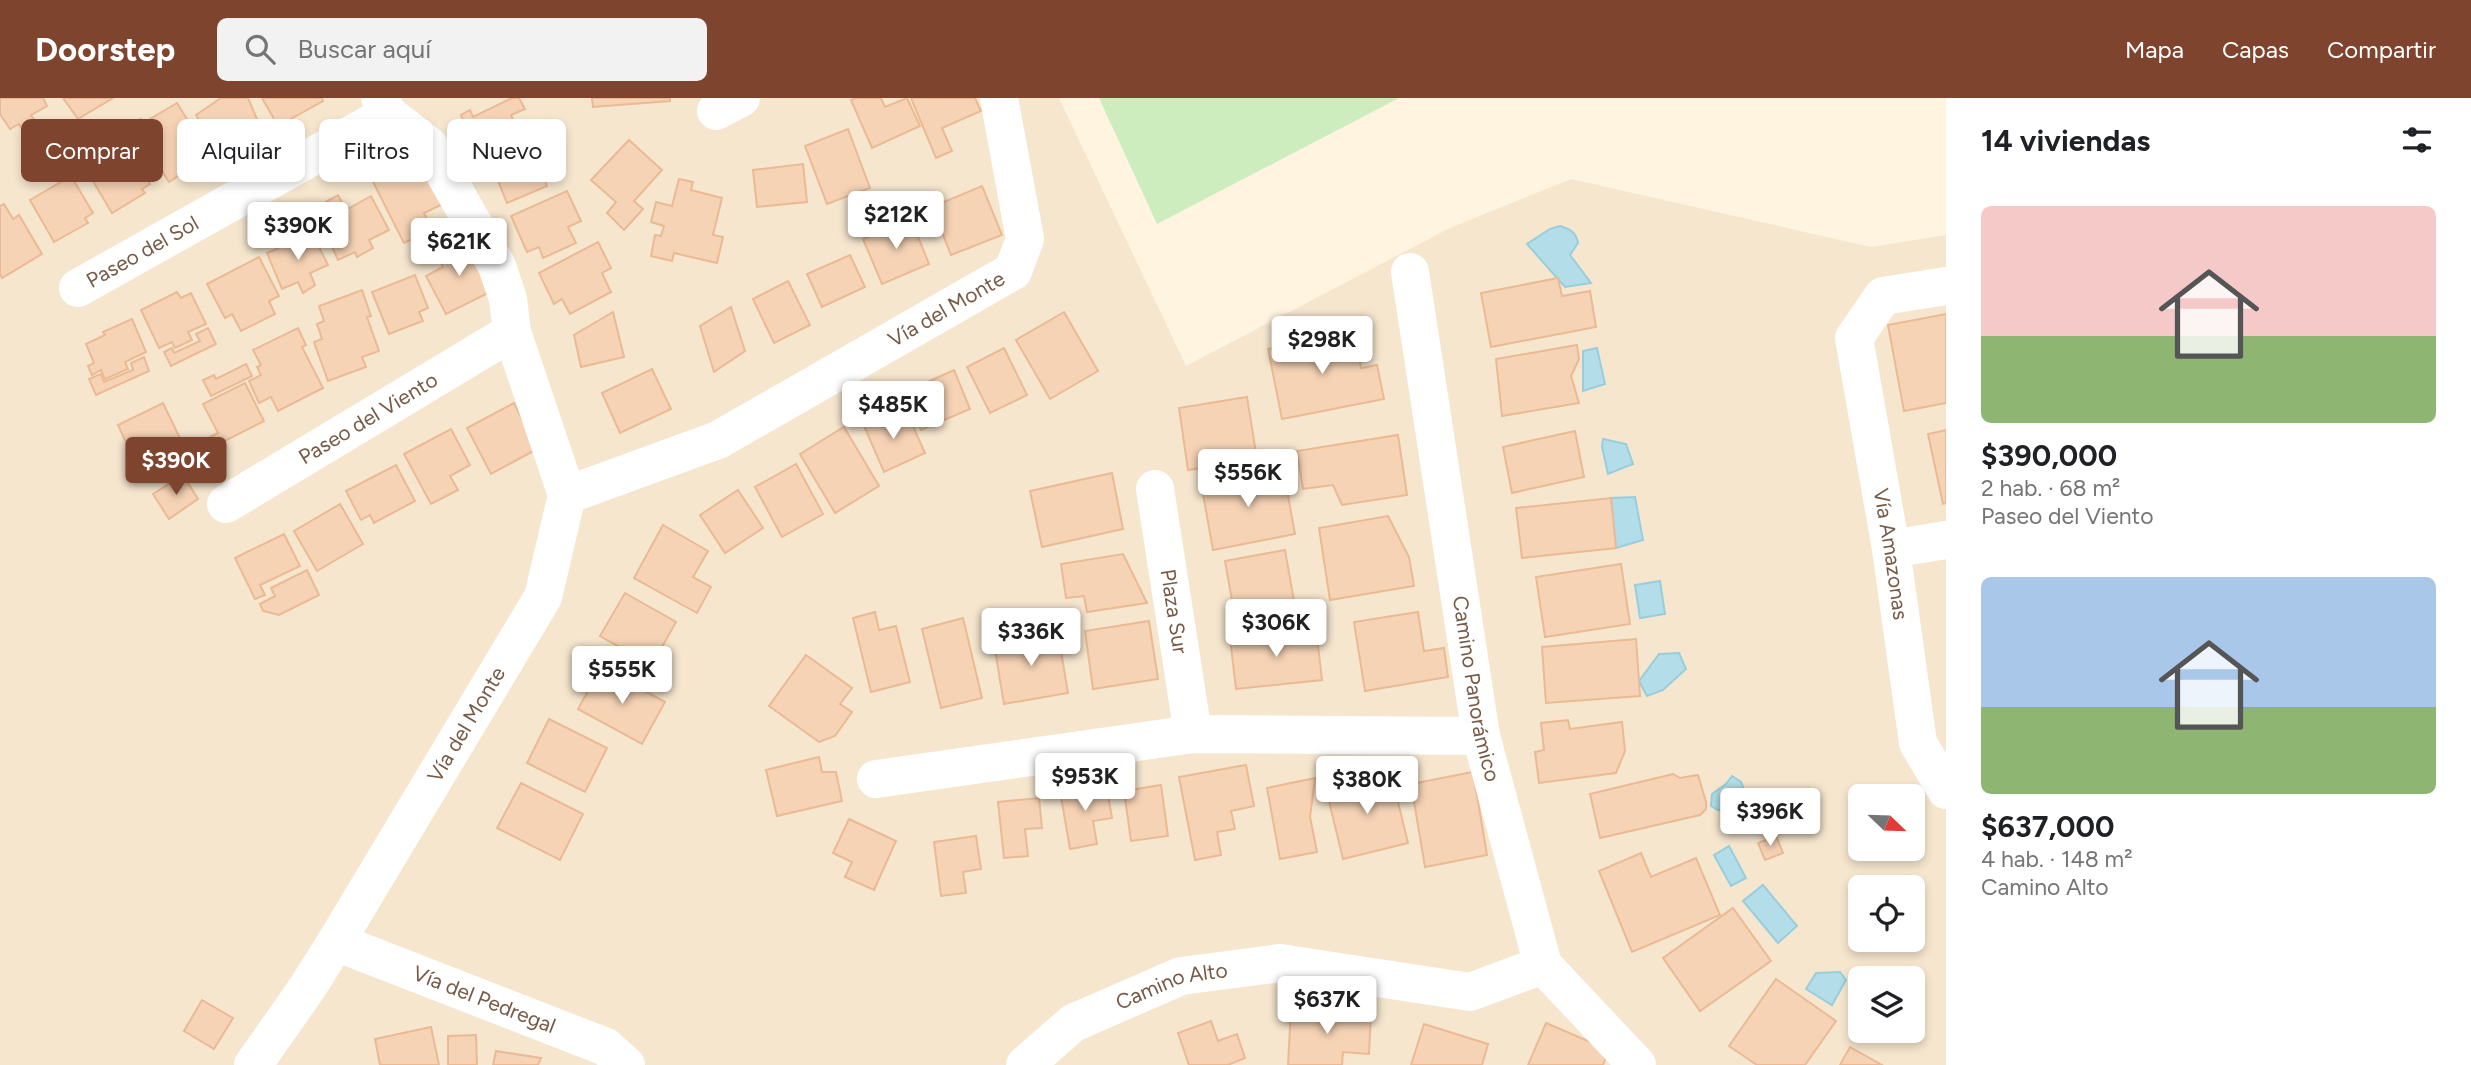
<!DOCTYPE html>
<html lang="es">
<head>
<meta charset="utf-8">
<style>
  :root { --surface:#fff; --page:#f2f2f2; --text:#202124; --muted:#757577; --accent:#7f442e }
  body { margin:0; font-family:Figtree,sans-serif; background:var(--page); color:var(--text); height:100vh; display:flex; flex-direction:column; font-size:26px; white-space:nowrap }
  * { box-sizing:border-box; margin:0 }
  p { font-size:23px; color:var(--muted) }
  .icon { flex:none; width:38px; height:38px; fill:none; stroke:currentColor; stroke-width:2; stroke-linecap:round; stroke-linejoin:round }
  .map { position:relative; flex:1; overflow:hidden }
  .side { display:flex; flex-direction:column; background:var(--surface); width:525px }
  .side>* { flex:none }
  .guide { position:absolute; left:21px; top:21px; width:665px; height:63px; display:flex; gap:14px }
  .needle { width:46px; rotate:113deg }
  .buttons { position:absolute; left:1848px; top:686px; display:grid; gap:14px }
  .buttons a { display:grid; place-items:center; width:77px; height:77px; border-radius:10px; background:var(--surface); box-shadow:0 4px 10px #0003; font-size:35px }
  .price { position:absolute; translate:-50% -60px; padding:0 16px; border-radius:7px; background:#fff; color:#222; font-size:23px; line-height:46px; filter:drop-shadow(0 2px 4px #0008) }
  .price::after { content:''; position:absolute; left:50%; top:42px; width:21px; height:16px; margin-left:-10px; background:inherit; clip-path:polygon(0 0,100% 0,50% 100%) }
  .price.current { background:var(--accent); color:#fff }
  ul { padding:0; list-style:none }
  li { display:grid; align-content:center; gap:14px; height:371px; padding:0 35px }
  li span { display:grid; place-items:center; height:217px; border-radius:10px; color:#555 }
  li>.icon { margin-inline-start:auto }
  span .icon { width:126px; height:126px; fill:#fffc; stroke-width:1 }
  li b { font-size:30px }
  h2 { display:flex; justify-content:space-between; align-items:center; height:84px; padding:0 35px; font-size:30px }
  .tag { padding:0 24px; border-radius:10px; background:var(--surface); box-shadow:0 4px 10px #0003; font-size:24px; line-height:63px }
  .tag.current { background:var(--accent); color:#fff }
  header { display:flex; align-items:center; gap:42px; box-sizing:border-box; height:98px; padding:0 35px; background:var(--accent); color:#fff }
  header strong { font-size:33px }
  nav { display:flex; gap:38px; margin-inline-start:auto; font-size:24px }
  .search { width:490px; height:63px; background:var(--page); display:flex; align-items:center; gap:18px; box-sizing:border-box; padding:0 24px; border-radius:10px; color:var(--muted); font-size:26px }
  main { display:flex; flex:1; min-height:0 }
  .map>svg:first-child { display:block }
</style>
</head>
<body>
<header>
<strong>Doorstep</strong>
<div class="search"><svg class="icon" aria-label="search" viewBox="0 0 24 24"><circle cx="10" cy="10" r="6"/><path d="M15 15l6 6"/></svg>Buscar aquí</div>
<nav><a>Mapa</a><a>Capas</a><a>Compartir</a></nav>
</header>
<main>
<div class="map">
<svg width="1946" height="967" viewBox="0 0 1946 967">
  <rect width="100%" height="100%" fill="#fef4e0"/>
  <path fill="#f6e6ce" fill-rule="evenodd" d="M0 0H1059L1186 268 1450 130 1571 81 1871 149 1946 137V967H0ZM1860 698H1913V751H1860ZM1860 789H1913V842H1860ZM1860 880H1913V933H1860Z"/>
  <polygon fill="#ceedbe" points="1099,0 1399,0 1157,126"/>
  <g fill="#b3dee9" stroke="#98cedc" stroke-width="2">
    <path d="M1560 128C1570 131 1576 134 1578 145L1570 157 1591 185 1565 189 1527 146 1550 131Z"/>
    <polygon points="1597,250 1605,286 1583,293 1583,253"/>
    <polygon points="1603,341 1626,346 1633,366 1608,376 1602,349"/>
    <polygon points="1635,399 1643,442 1616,450 1611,400"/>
    <polygon points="1660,483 1665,516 1640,520 1635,487"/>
    <polygon points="1679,555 1686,571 1663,592 1647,598 1639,583 1659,556"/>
    <polygon points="1732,678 1741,684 1745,694 1730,712 1718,712 1711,708 1712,696 1726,686"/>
    <polygon points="1729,748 1746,780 1731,788 1714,757"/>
    <polygon points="1763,787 1797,828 1778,845 1743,803"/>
    <polygon points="1840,874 1846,882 1832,907 1806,891 1816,875"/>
  </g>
  <g fill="#f6d3b5" stroke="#eaba94" stroke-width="2">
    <polygon points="0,0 43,0 47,8 31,17 35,23 22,31 19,26 10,31 0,16"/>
    <polygon points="63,0 113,0 78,21"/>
    <polygon points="221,0 248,0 262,33 222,59 196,17"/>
    <polygon points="262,0 322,0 323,3 278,28"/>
    <polygon points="512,0 519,0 525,11 511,17 517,31 469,54 457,30 465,27 461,17 470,12 473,19"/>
    <polygon points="592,0 670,0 670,3 593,9"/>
    <polygon points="856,0 881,0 885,9 907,0 920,28 872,50 851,2"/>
    <polygon points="911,0 975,0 981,13 942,30 952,53 936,60"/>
    <polygon points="177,5 207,53 188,66 190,70 169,84 132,26 141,21 143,25"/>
    <polygon points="848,31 870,90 827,106 805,48"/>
    <polygon points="629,42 662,72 634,103 643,111 624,132 607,115 616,104 591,82"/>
    <polygon points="537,46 548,73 542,76 547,88 507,105 497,80 517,72 511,56"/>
    <polygon points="129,49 150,86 142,91 145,95 112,115 87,73"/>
    <polygon points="421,54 447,104 424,115 432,131 404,145 373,84 400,70 396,62 408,56 409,60"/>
    <polygon points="803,66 807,104 757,109 753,72"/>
    <polygon points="71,78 93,115 85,120 88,125 54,144 30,102"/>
    <polygon points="679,81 693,84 691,92 722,100 713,137 723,139 717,165 674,155 672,163 651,158 655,137 661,138 664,128 651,124 656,104 672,108"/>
    <polygon points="982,88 1002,137 951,157 932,109"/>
    <polygon points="567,93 581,123 568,129 576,145 543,160 539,149 527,154 511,118"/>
    <polygon points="338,97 346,112 371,98 389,132 369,142 373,150 357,159 355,154 338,162 326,136 324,137 309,113"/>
    <polygon points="4,106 13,121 19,117 42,156 2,180 0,176 0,108"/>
    <polygon points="911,121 929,166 882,186 863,141"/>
    <polygon points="312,135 328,167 310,175 315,187 303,195 298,184 282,191 267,155"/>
    <polygon points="469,142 494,192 446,216 426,178 443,169 437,158"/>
    <polygon points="598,144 611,170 602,175 611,194 570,216 562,201 554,206 539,175"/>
    <polygon points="850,157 865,189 822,209 807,176"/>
    <polygon points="259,159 279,198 269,203 275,216 241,233 232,216 225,220 207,186"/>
    <polygon points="415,177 428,210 419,214 423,223 389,236 372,194"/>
    <polygon points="1558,180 1562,198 1590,193 1596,229 1491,249 1481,195"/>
    <polygon points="788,183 810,227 774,245 753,201"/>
    <polygon points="362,192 371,218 367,219 379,253 362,259 366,269 328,283 314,244 322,241 317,226 324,223 319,208"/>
    <polygon points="177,194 181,200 191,195 206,226 188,234 192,242 175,250 172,244 159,250 141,212"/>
    <polygon points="731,209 745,253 714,274 700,228"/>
    <polygon points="613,214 624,259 581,269 574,237"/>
    <polygon points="1064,214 1098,273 1050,301 1016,242"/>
    <polygon points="1946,216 1946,305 1904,313 1888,227"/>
    <polygon points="132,221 146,254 125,264 128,271 105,281 101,272 92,277 88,268 94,265 86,246 105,237 103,234"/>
    <polygon points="208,230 216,246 171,268 164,254 172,250 174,255 200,243 196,236"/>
    <polygon points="298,230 306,247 302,249 323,290 278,313 271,299 259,305 249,283 261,277 257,269 261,267 253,252"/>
    <polygon points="1354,234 1361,270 1377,267 1384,301 1282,321 1268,251"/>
    <polygon points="1577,247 1579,261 1571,278 1579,305 1502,318 1496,261"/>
    <polygon points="1004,250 1027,297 990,315 967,269"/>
    <polygon points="144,259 149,273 96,297 89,281 101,276 104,284 133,272 131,265"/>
    <polygon points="246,266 252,278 211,298 203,282 214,277 216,281"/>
    <polygon points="652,271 671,311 620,335 602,295"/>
    <polygon points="954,272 970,311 921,332 905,294"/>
    <polygon points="245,285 264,323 213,349 208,340 218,335 203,306"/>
    <polygon points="1247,299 1257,361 1188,372 1179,310"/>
    <polygon points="163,305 189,359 150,378 134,346 128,349 118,327"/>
    <polygon points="514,305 537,351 491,376 467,330"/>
    <polygon points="876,314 883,329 908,317 925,355 884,374 861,321"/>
    <polygon points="844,329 879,388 835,415 800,356"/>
    <polygon points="451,331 470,367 450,378 458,392 431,406 404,356"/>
    <polygon points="1946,332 1946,405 1943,406 1928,336"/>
    <polygon points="1575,333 1584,379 1512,395 1503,349"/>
    <polygon points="1398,337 1407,397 1342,407 1333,387 1303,391 1297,353"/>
    <polygon points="796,366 823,416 782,439 755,389"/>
    <polygon points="396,367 415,403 374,425 370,417 361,422 346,393"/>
    <polygon points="1283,370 1295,436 1213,452 1201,385"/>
    <polygon points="1112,375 1123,431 1042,449 1030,393"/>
    <polygon points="183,377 198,401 169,421 153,396"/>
    <polygon points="738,392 763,430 725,455 700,417"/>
    <polygon points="1611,400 1616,450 1522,460 1516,410"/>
    <polygon points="340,406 363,446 317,473 294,433"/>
    <polygon points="1388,418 1409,459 1414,488 1330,502 1319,430"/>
    <polygon points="663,427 708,453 693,479 711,489 697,515 634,480"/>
    <polygon points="284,436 300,468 260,487 265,497 255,501 235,460"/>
    <polygon points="1285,452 1296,514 1236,525 1225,463"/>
    <polygon points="1123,456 1147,505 1087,514 1084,498 1066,500 1061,466"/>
    <polygon points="1621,466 1630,526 1545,539 1536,479"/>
    <polygon points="307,472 319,497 279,517 263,513 260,506 275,498 271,490"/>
    <polygon points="625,495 676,524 652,567 600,538"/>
    <polygon points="875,514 879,532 896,528 910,584 871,594 853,520"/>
    <polygon points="1418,514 1424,553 1444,550 1448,579 1365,593 1354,524"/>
    <polygon points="963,520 982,600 941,610 922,531"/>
    <polygon points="1149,523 1158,581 1093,591 1085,533"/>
    <polygon points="1316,530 1322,582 1236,591 1230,540"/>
    <polygon points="1058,535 1068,595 1004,606 994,546"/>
    <polygon points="1636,541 1640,598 1546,605 1542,549"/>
    <polygon points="806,557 852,590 840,606 852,614 835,638 819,644 769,608"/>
    <polygon points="601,569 665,604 642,646 578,611"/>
    <polygon points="549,621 607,650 585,694 527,665"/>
    <polygon points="1568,622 1570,631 1622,624 1625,653 1616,675 1539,685 1535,654 1544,652 1541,625"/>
    <polygon points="819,659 822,674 836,674 842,703 777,718 766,672"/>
    <polygon points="1246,667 1254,708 1231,713 1235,731 1217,734 1221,757 1195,762 1179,679"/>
    <polygon points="1473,674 1487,757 1425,769 1411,686"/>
    <polygon points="1391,675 1408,745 1343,761 1326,691"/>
    <polygon points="1673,676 1680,680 1698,677 1706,704 1706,711 1700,717 1600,740 1590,696"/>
    <polygon points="1315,680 1310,719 1317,754 1280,761 1267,690"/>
    <polygon points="521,685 583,716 560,762 497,730"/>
    <polygon points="1106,685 1112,720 1093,723 1097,746 1070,751 1060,693"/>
    <polygon points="1161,687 1168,738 1131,743 1124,693"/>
    <polygon points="1039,700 1042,730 1025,731 1028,758 1004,760 998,704"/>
    <polygon points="849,721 896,743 874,792 845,779 852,764 833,755"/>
    <polygon points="976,738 981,771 963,774 966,795 941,798 934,744"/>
    <polygon points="1776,738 1783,755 1765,762 1758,745"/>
    <polygon points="1641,755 1651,779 1696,760 1720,817 1632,854 1599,773"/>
    <polygon points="1733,810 1771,863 1700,913 1663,860"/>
    <polygon points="1776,881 1836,923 1805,967 1757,967 1729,948"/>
    <polygon points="202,902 233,920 214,951 184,933"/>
    <polygon points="1291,910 1371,915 1369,956 1343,954 1342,967 1288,967"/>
    <polygon points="1211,923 1218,943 1237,936 1245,960 1228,967 1189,967 1178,935"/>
    <polygon points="1546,925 1609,952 1603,967 1528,967"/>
    <polygon points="1424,926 1488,946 1482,967 1411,967"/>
    <polygon points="431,929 439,967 380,967 375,941"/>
    <polygon points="476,937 477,967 448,967 448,938"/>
    <polygon points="1850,949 1882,967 1840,967"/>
    <polygon points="496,953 541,960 538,967 493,967"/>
  </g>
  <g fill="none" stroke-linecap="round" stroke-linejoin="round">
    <g stroke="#fff" stroke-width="38">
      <polyline points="716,13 741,0"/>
      <path id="s1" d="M1410 174 1481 638 1543 867 1637 967"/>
      <path id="s2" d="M1946 188 1883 198 1854 240 1891 451 1918 645 1946 692"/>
      <path id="s3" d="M78 190 388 16"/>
      <path id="s4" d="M1155 391 1193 636"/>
      <path id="s5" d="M567 397 718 342 1013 173 1025 141 999 0"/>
      <path id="s6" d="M226 406 512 234"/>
      <polyline points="1891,451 1946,442"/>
      <polyline points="876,681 1193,636 1481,638"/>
      <path id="s7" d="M336 844 606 949 626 967"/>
      <path id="s8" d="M253 967 307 890 336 844 543 499 567 397 512 234 508 201 497 168 429 48 388 16 380 0"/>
      <path id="s9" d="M1025 967 1073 925 1181 878 1280 865 1470 894 1543 867"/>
    </g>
  </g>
  <g text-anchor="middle" stroke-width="5" stroke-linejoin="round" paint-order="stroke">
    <g font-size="21" fill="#775a45" stroke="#fff7e8">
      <text dy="7" stroke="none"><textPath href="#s3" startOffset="74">Paseo del Sol</textPath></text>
      <text dy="7" stroke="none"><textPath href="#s5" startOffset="424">Vía del Monte</textPath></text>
      <text dy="7" stroke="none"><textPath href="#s6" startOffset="166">Paseo del Viento</textPath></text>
      <text dy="7" stroke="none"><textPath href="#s2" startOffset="334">Vía Amazonas</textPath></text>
      <text dy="7" stroke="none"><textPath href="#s4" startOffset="124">Plaza Sur</textPath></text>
      <text dy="7" stroke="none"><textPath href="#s1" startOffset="422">Camino Panorámico</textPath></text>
      <text dy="7" stroke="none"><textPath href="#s8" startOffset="402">Vía del Monte</textPath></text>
      <text dy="7" stroke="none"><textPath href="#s9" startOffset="170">Camino Alto</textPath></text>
      <text dy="7" stroke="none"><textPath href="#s7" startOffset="159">Vía del Pedregal</textPath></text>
    </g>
  </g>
</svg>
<div class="buttons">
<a><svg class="needle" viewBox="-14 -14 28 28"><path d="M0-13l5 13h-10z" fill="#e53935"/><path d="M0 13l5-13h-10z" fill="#757577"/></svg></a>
<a><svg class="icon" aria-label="locate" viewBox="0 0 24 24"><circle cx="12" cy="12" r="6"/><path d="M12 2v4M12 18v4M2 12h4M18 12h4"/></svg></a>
<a><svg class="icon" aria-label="layers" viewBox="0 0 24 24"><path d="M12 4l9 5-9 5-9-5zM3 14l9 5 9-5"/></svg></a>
</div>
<b class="price" style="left:896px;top:153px">$212K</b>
<b class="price" style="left:298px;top:164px">$390K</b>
<b class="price" style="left:459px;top:180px">$621K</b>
<b class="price" style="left:1322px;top:278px">$298K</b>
<b class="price" style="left:893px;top:343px">$485K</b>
<b class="price current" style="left:176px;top:399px">$390K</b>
<b class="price" style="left:1248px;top:411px">$556K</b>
<b class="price" style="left:1276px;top:561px">$306K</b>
<b class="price" style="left:1031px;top:570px">$336K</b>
<b class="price" style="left:622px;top:608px">$555K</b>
<b class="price" style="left:1085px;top:715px">$953K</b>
<b class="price" style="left:1367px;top:718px">$380K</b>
<b class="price" style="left:1770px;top:750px">$396K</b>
<b class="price" style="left:1327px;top:938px">$637K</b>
<div class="guide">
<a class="tag current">Comprar</a>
<a class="tag">Alquilar</a>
<a class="tag">Filtros</a>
<a class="tag">Nuevo</a>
</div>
</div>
<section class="side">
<h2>14 viviendas<svg class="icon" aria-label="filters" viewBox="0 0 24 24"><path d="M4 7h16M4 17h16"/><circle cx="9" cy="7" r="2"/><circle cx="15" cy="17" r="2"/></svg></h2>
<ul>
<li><span style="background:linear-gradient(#f6c9c9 60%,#8fb573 0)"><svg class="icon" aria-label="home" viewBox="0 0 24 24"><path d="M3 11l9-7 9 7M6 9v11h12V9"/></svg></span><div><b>$390,000</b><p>2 hab. · 68 m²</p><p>Paseo del Viento</p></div></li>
<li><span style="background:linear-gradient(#a9c7e8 60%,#8fb573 0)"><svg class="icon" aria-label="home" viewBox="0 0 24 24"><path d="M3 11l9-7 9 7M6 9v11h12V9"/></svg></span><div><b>$637,000</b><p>4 hab. · 148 m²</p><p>Camino Alto</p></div></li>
</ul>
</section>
</main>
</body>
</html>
